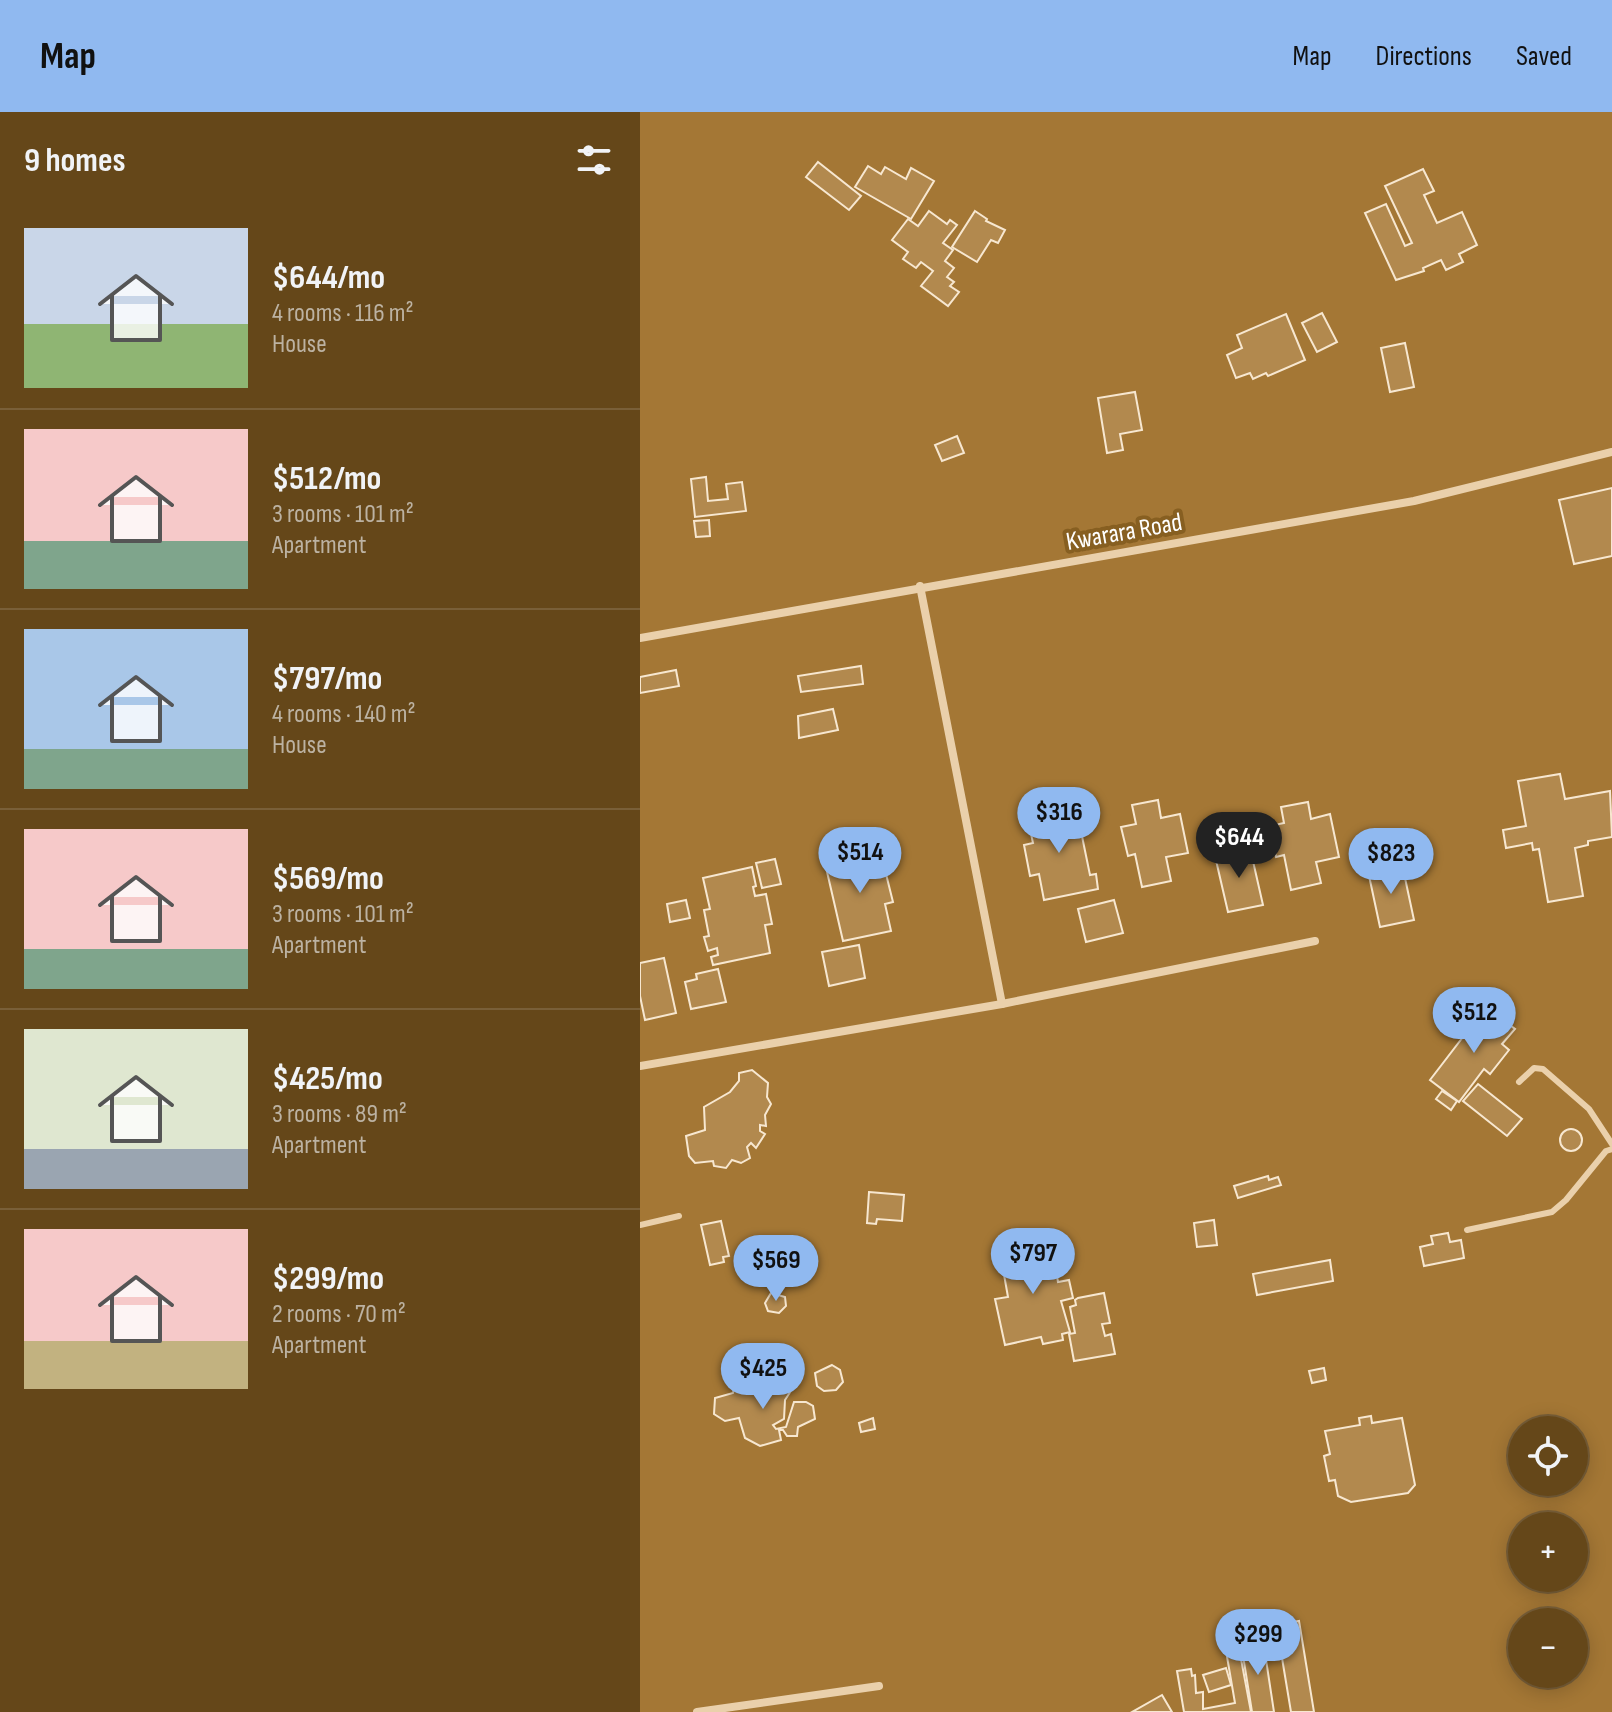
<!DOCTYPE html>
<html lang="en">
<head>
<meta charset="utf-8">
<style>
  :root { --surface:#654719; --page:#6b4e22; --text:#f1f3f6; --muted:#bcb2a2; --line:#795f38; --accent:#90b9f0 }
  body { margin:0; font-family:"Sofia Sans Condensed",sans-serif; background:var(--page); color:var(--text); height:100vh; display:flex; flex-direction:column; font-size:30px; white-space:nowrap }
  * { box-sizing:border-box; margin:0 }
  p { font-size:26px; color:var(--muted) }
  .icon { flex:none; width:44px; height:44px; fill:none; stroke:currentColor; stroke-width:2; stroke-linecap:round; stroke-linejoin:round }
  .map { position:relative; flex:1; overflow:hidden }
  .sheet { display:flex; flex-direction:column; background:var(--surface); width:640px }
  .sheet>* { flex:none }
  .controls { position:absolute; left:868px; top:1304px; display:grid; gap:16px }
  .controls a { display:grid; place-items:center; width:80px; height:80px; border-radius:50%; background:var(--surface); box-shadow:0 4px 20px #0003,0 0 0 2px var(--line); font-size:40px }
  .price { position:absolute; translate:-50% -68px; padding:0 18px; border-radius:28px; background:var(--accent); color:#111; font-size:26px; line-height:52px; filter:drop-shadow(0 2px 4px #0008) }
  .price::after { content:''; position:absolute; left:50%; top:48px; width:24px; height:18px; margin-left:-12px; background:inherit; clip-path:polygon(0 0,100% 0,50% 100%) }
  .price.current { background:#222; color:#fff }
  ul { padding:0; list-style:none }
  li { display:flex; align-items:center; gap:24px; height:200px; padding:0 24px }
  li+li { border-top:2px solid var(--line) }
  li span { display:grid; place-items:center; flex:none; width:224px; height:160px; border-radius:0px; color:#555 }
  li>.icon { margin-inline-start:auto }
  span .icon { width:96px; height:96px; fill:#fffc; stroke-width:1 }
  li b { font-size:34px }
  h2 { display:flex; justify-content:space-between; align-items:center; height:96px; padding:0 24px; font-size:34px }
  header { display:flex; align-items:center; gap:48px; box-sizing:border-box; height:112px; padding:0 40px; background:var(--accent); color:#111 }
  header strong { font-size:38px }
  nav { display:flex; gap:44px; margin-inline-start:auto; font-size:28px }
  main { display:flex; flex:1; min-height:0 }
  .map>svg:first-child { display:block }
</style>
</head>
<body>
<header>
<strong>Map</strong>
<nav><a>Map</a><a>Directions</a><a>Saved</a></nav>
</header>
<main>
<section class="sheet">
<h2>9 homes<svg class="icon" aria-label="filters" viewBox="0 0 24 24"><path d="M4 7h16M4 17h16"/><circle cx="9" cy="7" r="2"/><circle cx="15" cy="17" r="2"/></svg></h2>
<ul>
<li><span style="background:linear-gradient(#c9d6e8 60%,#8fb573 0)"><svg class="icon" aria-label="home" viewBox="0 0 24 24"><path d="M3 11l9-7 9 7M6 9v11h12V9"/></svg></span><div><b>$644/mo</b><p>4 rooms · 116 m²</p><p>House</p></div></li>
<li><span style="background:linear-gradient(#f6c9c9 70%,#7fa58c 0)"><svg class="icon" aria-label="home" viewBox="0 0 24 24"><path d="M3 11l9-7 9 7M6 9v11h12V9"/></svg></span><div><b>$512/mo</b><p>3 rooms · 101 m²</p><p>Apartment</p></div></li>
<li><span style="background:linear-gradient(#a9c7e8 75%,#7fa58c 0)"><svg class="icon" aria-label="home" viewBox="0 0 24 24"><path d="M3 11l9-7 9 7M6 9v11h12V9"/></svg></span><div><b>$797/mo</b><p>4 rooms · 140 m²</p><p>House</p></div></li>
<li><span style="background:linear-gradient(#f6c9c9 75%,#7fa58c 0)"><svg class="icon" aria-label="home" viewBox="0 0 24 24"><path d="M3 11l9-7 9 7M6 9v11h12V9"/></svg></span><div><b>$569/mo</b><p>3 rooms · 101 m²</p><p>Apartment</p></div></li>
<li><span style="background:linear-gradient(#dfe7d0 75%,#9aa5b1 0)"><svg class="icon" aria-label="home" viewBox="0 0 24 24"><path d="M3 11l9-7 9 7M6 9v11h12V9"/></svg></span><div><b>$425/mo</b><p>3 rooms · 89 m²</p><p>Apartment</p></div></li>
<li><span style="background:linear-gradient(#f6c9c9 70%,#c2b280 0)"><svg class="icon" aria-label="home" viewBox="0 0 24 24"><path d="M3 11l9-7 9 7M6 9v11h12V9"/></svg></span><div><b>$299/mo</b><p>2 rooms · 70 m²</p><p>Apartment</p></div></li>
</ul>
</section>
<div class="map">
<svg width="972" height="1600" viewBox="0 0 972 1600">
  <rect width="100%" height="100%" fill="#875f21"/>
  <path fill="#a47735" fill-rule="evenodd" d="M0 0H972V1600H0ZM882 1318H934V1370H882ZM882 1414H934V1466H882ZM882 1510H934V1562H882Z"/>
  <g fill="#b2894e" stroke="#f7e7d0" stroke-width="2">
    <polygon points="178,50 221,84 209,98 166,65"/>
    <polygon points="228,54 241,62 245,55 266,67 271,56 294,69 271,107 215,75"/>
    <polygon points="783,57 794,79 784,83 797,111 822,100 837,133 819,142 823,150 806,158 801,148 783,156 784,159 756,168 725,101 746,92 765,134 772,131 745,74"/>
    <polygon points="289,99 307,112 310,108 317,113 303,131 313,138 305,149 314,156 307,165 314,170 310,174 319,180 308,194 281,174 293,159 281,150 276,156 263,147 268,140 252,128 268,107 278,114"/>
    <polygon points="335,99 347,107 346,109 365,118 358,131 351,128 337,150 312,135"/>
    <polygon points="682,201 697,230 677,240 662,211"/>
    <polygon points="646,202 665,248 628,264 626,261 613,267 610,261 596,266 587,243 602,236 597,223"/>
    <polygon points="765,231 774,275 750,280 741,236"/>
    <polygon points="495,280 502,318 480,322 483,338 467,341 458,286"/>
    <polygon points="317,324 324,341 302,349 295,333"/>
    <polygon points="66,365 68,389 88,387 86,372 102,370 106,399 55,405 51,367"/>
    <polygon points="972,376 972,444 934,452 919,388"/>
    <polygon points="69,408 70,424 56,425 54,409"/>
    <polygon points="221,554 223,572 161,580 158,564"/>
    <polygon points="36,558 39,574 0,581 0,565"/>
    <polygon points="193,597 198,618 159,626 158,604"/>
    <polygon points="920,662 925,687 970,679 972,725 948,729 948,733 935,736 943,784 908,790 899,737 893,738 892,731 866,736 863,718 886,714 878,669"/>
    <polygon points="518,688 521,706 540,702 548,741 526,745 531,769 502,775 495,742 488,744 481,715 496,712 492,693"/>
    <polygon points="668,690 671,707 690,702 699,745 676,750 681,771 651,778 644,743 636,745 630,714 644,711 641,695"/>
    <polygon points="417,697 418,704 437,700 450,763 456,762 458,777 404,788 399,762 390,764 384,733 393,731 387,703"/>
    <polygon points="232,736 237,756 233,756 235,765 246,762 253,790 245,792 251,819 203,829 185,751 206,747 205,742"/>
    <polygon points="610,736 623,793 588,800 575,744"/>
    <polygon points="135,747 141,772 122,776 116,751"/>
    <polygon points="762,752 774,808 740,815 728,759"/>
    <polygon points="112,755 116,774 113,775 115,784 126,782 132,812 125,813 130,841 73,853 71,845 78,843 77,836 68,839 64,825 69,824 64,798 70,797 63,766"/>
    <polygon points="46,788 50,806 30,810 27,792"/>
    <polygon points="474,788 483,821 446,830 438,797"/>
    <polygon points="219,833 225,866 189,874 182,840"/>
    <polygon points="24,846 36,901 5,908 0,884 0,851"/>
    <polygon points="78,857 86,890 51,897 45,870 57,867 56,862"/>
    <polygon points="846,895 875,917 862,932 869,938 850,962 844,957 819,990 790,968"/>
    <polygon points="112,958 128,971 127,985 131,992 125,1003 126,1014 120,1013 120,1019 125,1022 116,1036 111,1031 107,1035 110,1046 101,1051 92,1048 86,1056 74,1054 73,1049 55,1051 49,1044 46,1024 65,1018 64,995 90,980 99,969 99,961"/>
    <polygon points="838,972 882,1007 867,1024 823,989"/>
    <polygon points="802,979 817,989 811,998 796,987"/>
    <circle cx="931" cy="1028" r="11"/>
    <polygon points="628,1064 629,1068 638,1065 641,1073 598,1086 594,1074"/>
    <polygon points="229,1080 264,1083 262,1109 237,1107 236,1112 227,1111"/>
    <polygon points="574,1108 577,1133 557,1135 554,1111"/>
    <polygon points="81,1109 89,1144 83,1145 84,1150 70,1153 61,1113"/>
    <polygon points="808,1121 810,1130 821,1128 824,1146 784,1154 780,1135 793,1132 791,1124"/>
    <polygon points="399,1126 401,1139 412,1136 418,1170 429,1168 433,1186 421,1189 430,1220 422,1222 423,1228 403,1232 401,1225 365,1233 355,1187 368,1185 363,1157 370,1156 367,1139 377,1137 376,1131"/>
    <polygon points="690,1148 693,1169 617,1183 613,1162"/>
    <polygon points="131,1181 145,1185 146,1194 139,1201 128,1199 125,1191"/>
    <polygon points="464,1181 470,1211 462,1212 465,1224 471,1222 475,1242 434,1249 429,1222 435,1221 430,1195 436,1193 435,1188 438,1186"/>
    <polygon points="192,1253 200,1258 203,1270 196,1278 184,1279 177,1274 175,1261"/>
    <polygon points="684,1256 686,1268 672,1271 669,1259"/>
    <polygon points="126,1266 131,1276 143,1267 154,1274 145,1288 144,1307 133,1313 136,1317 146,1315 154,1290 166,1290 173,1294 175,1307 158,1315 157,1324 147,1324 143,1318 139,1318 141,1328 120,1334 105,1326 99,1306 85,1309 74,1302 75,1286 93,1281 95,1271 107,1271 109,1277 114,1276 113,1268"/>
    <polygon points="731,1304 732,1311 762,1306 775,1373 768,1381 711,1390 698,1384 695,1368 689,1369 684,1344 690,1342 685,1319 720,1313 719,1306"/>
    <polygon points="233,1306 235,1317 221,1320 219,1311"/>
    <polygon points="659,1509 674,1600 651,1600 640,1534 628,1536 625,1515"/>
    <polygon points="623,1528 634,1600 612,1600 601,1531"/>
    <polygon points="598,1531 611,1600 544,1600 537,1559 551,1557 552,1564 555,1563 556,1581 563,1580 563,1597 595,1591 585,1533"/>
    <polygon points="586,1556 591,1573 569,1580 563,1563"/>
    <polygon points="522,1583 532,1600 492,1600"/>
  </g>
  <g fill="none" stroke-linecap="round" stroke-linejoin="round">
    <g stroke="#ead0ab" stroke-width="6">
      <polyline points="879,970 894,956 903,957 949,997 972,1032"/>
      <polyline points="0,1113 39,1104"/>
      <polyline points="827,1118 912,1100 926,1088 966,1039 972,1037"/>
    </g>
    <g stroke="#ead0ab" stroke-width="8">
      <polyline points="280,474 362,892"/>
      <polyline points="0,526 774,389 972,340"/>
      <polyline points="0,954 362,892 675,829"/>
      <polyline points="57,1600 239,1574"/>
    </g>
  </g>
  <g text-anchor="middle" stroke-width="8" stroke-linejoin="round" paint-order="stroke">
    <g font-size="26" fill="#fff" stroke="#875f21">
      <text transform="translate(484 419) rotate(-10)" y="9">Kwarara Road</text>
    </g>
  </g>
</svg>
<div class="controls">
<a><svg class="icon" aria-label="locate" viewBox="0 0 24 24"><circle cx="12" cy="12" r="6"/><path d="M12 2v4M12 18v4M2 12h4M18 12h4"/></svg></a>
<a>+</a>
<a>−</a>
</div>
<b class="price" style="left:419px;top:743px">$316</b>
<b class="price current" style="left:599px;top:768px">$644</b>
<b class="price" style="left:220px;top:783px">$514</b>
<b class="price" style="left:751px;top:784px">$823</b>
<b class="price" style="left:834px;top:943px">$512</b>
<b class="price" style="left:393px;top:1184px">$797</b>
<b class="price" style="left:136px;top:1191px">$569</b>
<b class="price" style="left:123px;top:1299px">$425</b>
<b class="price" style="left:618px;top:1565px">$299</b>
</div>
</main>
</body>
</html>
